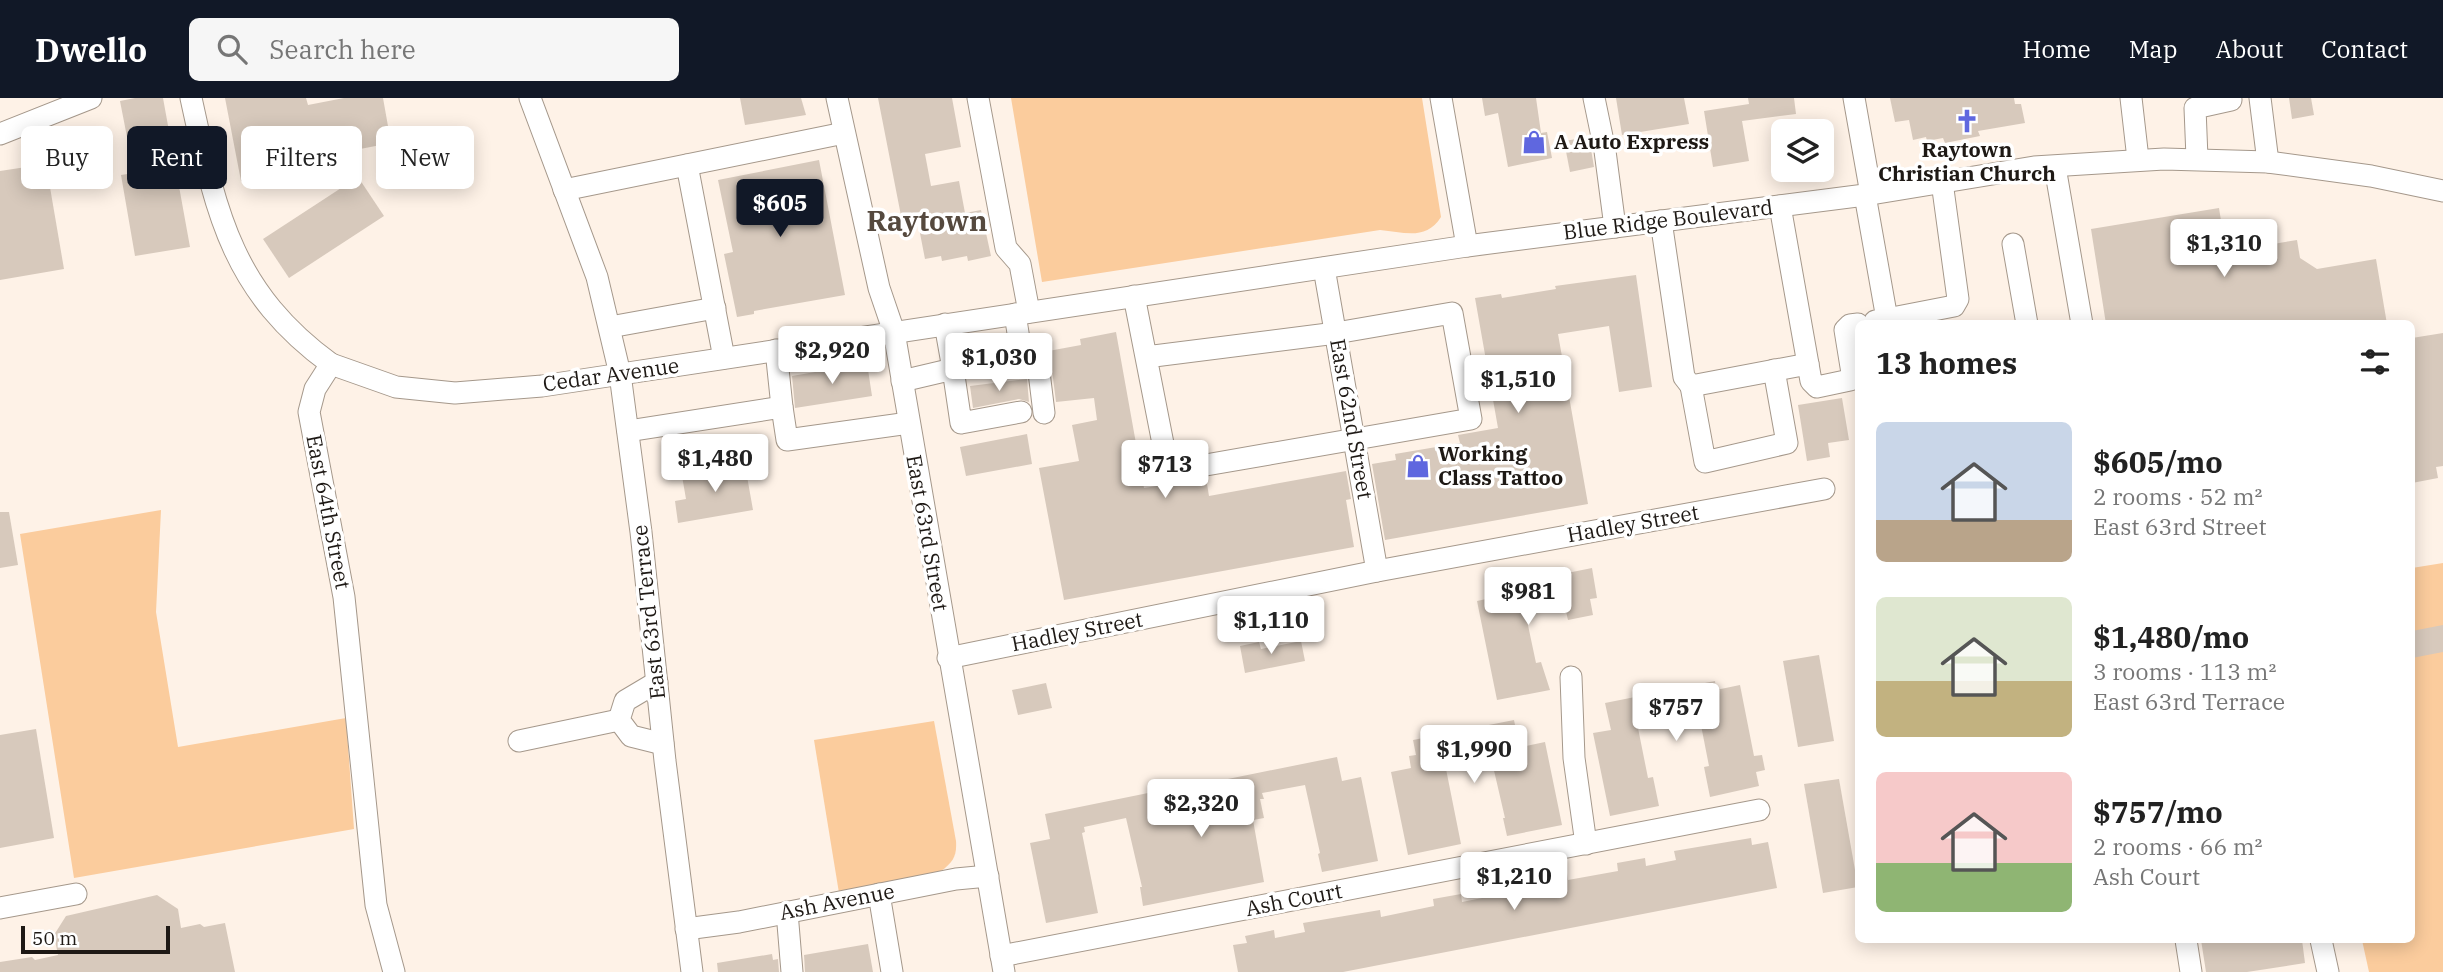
<!DOCTYPE html>
<html lang="en">
<head>
<meta charset="utf-8">
<style>
  :root { --surface:#fff; --page:#f6f6f6; --text:#222; --muted:#767676; --accent:#111827 }
  body { margin:0; font-family:"IBM Plex Serif",serif; background:var(--page); color:var(--text); height:100vh; display:flex; flex-direction:column; font-size:26px; white-space:nowrap }
  * { box-sizing:border-box; margin:0 }
  p { font-size:23px; color:var(--muted) }
  .icon { flex:none; width:38px; height:38px; fill:none; stroke:currentColor; stroke-width:2; stroke-linecap:round; stroke-linejoin:round }
  .map { position:relative; flex:1; overflow:hidden }
  .side { position:absolute; left:1855px; top:222px; width:560px; height:623px; display:flex; flex-direction:column; background:var(--surface); border-radius:10px; box-shadow:0 4px 18px #0003 }
  .side>* { flex:none }
  .top-card { position:absolute; left:21px; top:28px; width:665px; height:63px; display:flex; gap:14px }
  .fabs { position:absolute; left:1771px; top:21px; display:grid; gap:14px }
  .fabs a { display:grid; place-items:center; width:63px; height:63px; border-radius:10px; background:var(--surface); box-shadow:0 4px 18px #0003; font-size:35px }
  .scale { position:absolute; left:21px; bottom:18px; width:149px; box-sizing:border-box; padding-left:7px; border:4px solid #1e1915; border-top:0; font-size:19px; line-height:24px; white-space:nowrap; color:#1e1915; -webkit-text-stroke:5px #fff; paint-order:stroke }
  .price { position:absolute; translate:-50% -60px; padding:0 16px; border-radius:7px; background:#fff; color:#222; font-size:23px; line-height:46px; filter:drop-shadow(0 2px 4px #0008) }
  .price::after { content:''; position:absolute; left:50%; top:42px; width:21px; height:16px; margin-left:-10px; background:inherit; clip-path:polygon(0 0,100% 0,50% 100%) }
  .price.active { background:var(--accent); color:#fff }
  ul { padding:0; list-style:none }
  li { display:flex; align-items:center; gap:21px; height:175px; padding:0 21px }
  li span { display:grid; place-items:center; flex:none; width:196px; height:140px; border-radius:10px; color:#555 }
  li>.icon { margin-inline-start:auto }
  span .icon { width:84px; height:84px; fill:#fffc; stroke-width:1 }
  li b { font-size:30px }
  h2 { display:flex; justify-content:space-between; align-items:center; height:84px; padding:0 21px; font-size:30px }
  .chip { padding:0 24px; border-radius:10px; background:var(--surface); box-shadow:0 4px 18px #0003; font-size:24px; line-height:63px }
  .chip.active { background:var(--accent); color:#fff }
  header { display:flex; align-items:center; gap:42px; box-sizing:border-box; height:98px; padding:0 35px; background:var(--accent); color:#fff }
  header strong { font-size:33px }
  nav { display:flex; gap:38px; margin-inline-start:auto; font-size:24px }
  .search { width:490px; height:63px; background:var(--page); display:flex; align-items:center; gap:18px; box-sizing:border-box; padding:0 24px; border-radius:10px; color:var(--muted); font-size:26px }
  .map>svg:first-child { display:block }
</style>
</head>
<body>
<header>
<strong>Dwello</strong>
<div class="search"><svg class="icon" aria-label="search" viewBox="0 0 24 24"><circle cx="10" cy="10" r="6"/><path d="M15 15l6 6"/></svg>Search here</div>
<nav><a>Home</a><a>Map</a><a>About</a><a>Contact</a></nav>
</header>
<div class="map">
<svg width="2443" height="874" viewBox="0 0 2443 874">
  <rect width="100%" height="100%" fill="#fef2e7"/>
  <g fill="#fbcc9d">
    <path d="M1011 0H1422L1441 119C1426 143 1404 134 1380 132L1042 184Z"/>
    <polygon points="161,412 156,514 178,649 346,620 354,731 74,780 20,436"/>
    <polygon points="2443,465 2443,874 2369,874 2362,842 2412,842 2412,470"/>
    <path d="M934 623 956 743C957 758 953 764 941 773L839 795 814 642Z"/>
  </g>
  <g fill="#d7c9bc">
    <polygon points="135,0 163,0 190,149 135,158 121,77 134,75 120,3"/>
    <polygon points="225,0 306,0 308,7 344,0 383,0 391,45 257,71 258,80 241,83"/>
    <polygon points="740,0 801,0 806,17 745,27"/>
    <polygon points="878,0 952,0 961,49 925,56 931,88 959,83 965,115 981,112 991,158 968,163 967,158 942,163 941,158 925,161 918,125 903,128"/>
    <polygon points="1482,0 1536,0 1541,35 1547,34 1552,60 1508,69 1498,15 1485,18"/>
    <polygon points="1616,0 1684,0 1689,26 1622,37"/>
    <polygon points="1748,0 1794,0 1796,16 1742,23 1749,63 1713,69 1704,13 1749,6"/>
    <polygon points="1890,0 2014,0 2015,6 2021,6 2025,25 1978,33 1980,38 1945,45 1943,40 1927,43 1926,39 1913,42 1909,22 1895,24"/>
    <polygon points="2289,0 2311,0 2314,17 2292,21"/>
    <polygon points="1589,39 1594,69 1570,74 1564,43"/>
    <polygon points="819,62 845,197 754,213 754,216 737,219 724,156 733,154 718,82"/>
    <polygon points="46,66 64,171 0,182 0,73"/>
    <polygon points="358,79 384,118 289,180 263,141"/>
    <polygon points="2219,110 2226,154 2297,142 2300,160 2317,171 2376,161 2387,226 2106,226 2091,131"/>
    <polygon points="1636,177 1652,289 1619,294 1609,228 1558,236 1588,406 1385,442 1372,366 1396,362 1395,356 1460,345 1458,337 1498,330 1475,200 1501,196 1502,200 1556,191 1555,188"/>
    <polygon points="1116,234 1144,390 1206,380 1209,398 1346,373 1351,401 1346,402 1354,449 1064,502 1039,370 1079,363 1072,327 1097,322 1094,300 1056,304 1051,264 1049,258 1043,254 1081,247 1080,241"/>
    <polygon points="2443,235 2443,368 2436,369 2438,380 2412,385 2412,240"/>
    <polygon points="867,265 872,298 795,310 792,278"/>
    <polygon points="1027,281 1029,304 1019,301 973,310 970,288"/>
    <polygon points="1842,300 1849,342 1828,345 1830,359 1807,363 1798,307"/>
    <polygon points="1027,336 1032,366 966,378 960,349"/>
    <polygon points="745,367 753,412 678,425 675,403 686,401 682,378"/>
    <polygon points="0,414 9,414 18,467 0,470"/>
    <polygon points="1592,470 1597,500 1590,501 1593,517 1568,522 1564,505 1525,513 1536,565 1541,564 1550,592 1497,602 1477,503 1500,498 1498,489"/>
    <polygon points="2443,527 2443,554 2412,560 2412,533"/>
    <polygon points="1301,543 1305,563 1245,575 1240,548 1259,544 1261,551"/>
    <polygon points="1819,557 1834,643 1798,649 1783,563"/>
    <polygon points="1715,583 1716,592 1740,587 1754,658 1762,657 1765,672 1756,674 1759,688 1710,699 1704,669 1709,668 1699,617 1638,630 1648,680 1653,679 1659,708 1610,718 1593,635 1611,632 1605,605"/>
    <polygon points="1046,585 1052,610 1018,617 1012,592"/>
    <polygon points="1514,622 1517,637 1523,635 1526,648 1545,644 1562,727 1507,738 1503,720 1505,720 1489,651 1447,660 1448,665 1445,666 1461,746 1408,757 1391,674 1411,670 1409,658 1416,657 1413,642"/>
    <polygon points="36,631 54,740 0,750 0,637"/>
    <polygon points="1337,659 1342,683 1361,679 1378,763 1322,774 1318,756 1320,755 1305,687 1262,695 1264,701 1260,701 1264,720 1253,722 1264,784 1143,808 1140,789 1142,789 1126,720 1084,729 1085,734 1082,735 1098,815 1046,825 1030,745 1050,741 1045,716 1153,694 1155,706 1162,705 1164,717 1183,713 1184,716 1228,707 1223,682"/>
    <polygon points="1839,681 1858,789 1823,795 1804,686"/>
    <polygon points="1751,740 1752,747 1768,744 1777,790 1343,874 1238,874 1233,847 1247,845 1245,838 1274,832 1275,840 1305,834 1303,825 1380,812 1381,819 1434,808 1433,801 1461,796 1462,804 1492,798 1490,789 1567,775 1568,782 1618,773 1617,765 1645,760 1646,768 1676,762 1674,753"/>
    <polygon points="157,797 178,811 181,830 200,826 204,829 225,825 235,874 0,874 0,864 32,859 35,862 58,857 54,837 66,818"/>
    <polygon points="2201,842 2302,842 2305,865 2247,874 2206,874"/>
    <polygon points="868,846 873,874 805,874 804,857"/>
    <polygon points="772,856 773,862 778,861 779,874 718,874 717,865"/>
  </g>
  <g fill="none" stroke-linecap="round" stroke-linejoin="round">
    <g stroke="#a5988b" stroke-width="23">
      <g id="minor">
        <path d="M191 0C216 114 231 193 331 266L315 291 309 314 344 499 376 807 394 874"/>
        <polyline points="530,0 597,179 620,276 641,434 665,663 692,874"/>
        <polyline points="837,0 879,190 894,234 1004,874"/>
        <polyline points="978,0 1006,150 1020,166 1029,214"/>
        <polyline points="1441,0 1467,148"/>
        <polyline points="1594,0 1605,53 1615,129"/>
        <polyline points="1854,0 1871,96"/>
        <polyline points="2131,0 2138,61"/>
        <polyline points="2260,0 2268,64"/>
        <polyline points="0,36 91,0"/>
        <polyline points="2197,60 2195,10 2231,2 2230,0"/>
        <polyline points="687,67 724,260"/>
        <polyline points="2055,69 2082,226"/>
        <polyline points="564,92 844,35"/>
        <polyline points="1865,97 1887,221 1875,223"/>
        <polyline points="1780,108 1811,283 1817,289 1850,282 1852,275 1845,232 1850,227 1858,226"/>
        <polyline points="1661,123 1684,279 1691,288 1808,266"/>
        <polyline points="2013,146 2027,226"/>
        <polyline points="1324,170 1377,473"/>
        <path d="M1134 198C1145 254 1156 310 1167 366L1177 372 1471 321 1452 215 1336 235 1146 259"/>
        <polyline points="1887,221 1954,208 1958,201 1942,84"/>
        <polyline points="945,226 953,271 1022,260 1015,216"/>
        <polyline points="610,229 715,210"/>
        <polyline points="776,252 782,309"/>
        <polyline points="1022,260 1038,266 1044,315"/>
        <polyline points="331,266 396,289 455,295 542,288 1467,148 1865,97 2034,69 2164,61 2268,64 2371,78 2443,93"/>
        <polyline points="902,283 953,271 961,325 1021,314"/>
        <polyline points="1691,288 1705,364 1787,345 1774,272"/>
        <polyline points="628,333 782,309 787,342 909,325"/>
        <polyline points="948,560 1377,473 1824,391"/>
        <polyline points="1571,579 1574,660 1586,746"/>
        <polyline points="657,584 625,603 619,622 631,638 663,646"/>
        <polyline points="519,643 619,622"/>
        <polyline points="879,796 892,874"/>
        <polyline points="0,810 76,796"/>
        <polyline points="787,814 792,874"/>
        <polyline points="686,831 739,824 956,781 988,778"/>
        <polyline points="2186,842 2191,874"/>
        <polyline points="2321,842 2328,874"/>
        <polyline points="1001,858 1759,712"/>
      </g>
    </g>
    <use href="#minor" stroke="#fff" stroke-width="21"/>
  </g>
  <defs>
    <g id="church-bare" transform="scale(1.89)"><path d="M-1.2-6h2.4v3.5h3.3v2.4h-3.3V6h-2.4V-.1h-3.3v-2.4h3.3Z" fill="#5f67df" stroke="#fff" stroke-width="2.5" paint-order="stroke"/></g>
    <g id="shop-bare" transform="scale(1.89)"><path d="M-5-2.5h2.3a2.7 3.5 0 0 1 5.4 0H5L5.5 6h-11ZM-1.5-2.5h3a1.5 2.3 0 0 0-3 0Z" fill="#5f67df" stroke="#fff" stroke-width="2.5" paint-order="stroke"/></g>
  </defs>
  <g fill-rule="evenodd">
    <use href="#church-bare" x="1967" y="23"/>
    <use href="#shop-bare" x="1534" y="44"/>
    <use href="#shop-bare" x="1418" y="368"/>
  </g>
  <g text-anchor="middle" stroke-width="7" stroke-linejoin="round" paint-order="stroke">
    <g font-size="21" font-weight="bold" fill="#1e1915" stroke="#fff" text-anchor="start">
      <text x="1554" y="51">A Auto Express</text>
      <text x="1967" y="59" text-anchor="middle">Raytown<tspan x="1967" dy="24">Christian Church</tspan></text>
      <text x="1438" y="363">Working<tspan x="1438" dy="24">Class Tattoo</tspan></text>
    </g>
    <g font-size="21" fill="#1e1915" stroke="#fff">
      <text transform="translate(1668 122) rotate(-7)" y="7">Blue Ridge Boulevard</text>
      <text transform="translate(611 277) rotate(-8)" y="7">Cedar Avenue</text>
      <text transform="translate(1351 321) rotate(80)" y="7">East 62nd Street</text>
      <text transform="translate(328 414) rotate(79)" y="7">East 64th Street</text>
      <text transform="translate(1633 426) rotate(-10)" y="7">Hadley Street</text>
      <text transform="translate(927 435) rotate(80)" y="7">East 63rd Street</text>
      <text transform="translate(649 514) rotate(-96)" y="7">East 63rd Terrace</text>
      <text transform="translate(1077 534) rotate(-11)" y="7">Hadley Street</text>
      <text transform="translate(1294 802) rotate(-11)" y="7">Ash Court</text>
      <text transform="translate(837 804) rotate(-11)" y="7">Ash Avenue</text>
    </g>
    <g font-size="28" font-weight="bold" fill="#55493e" stroke="#fff">
      <text x="927" y="133">Raytown</text>
    </g>
  </g>
</svg>
<div class="fabs">
<a><svg class="icon" aria-label="layers" viewBox="0 0 24 24"><path d="M12 4l9 5-9 5-9-5zM3 14l9 5 9-5"/></svg></a>
</div>
<div class="scale">50 m</div>
<b class="price active" style="left:780px;top:141px">$605</b>
<b class="price" style="left:2224px;top:181px">$1,310</b>
<b class="price" style="left:832px;top:288px">$2,920</b>
<b class="price" style="left:999px;top:295px">$1,030</b>
<b class="price" style="left:1518px;top:317px">$1,510</b>
<b class="price" style="left:715px;top:396px">$1,480</b>
<b class="price" style="left:1165px;top:402px">$713</b>
<b class="price" style="left:1528px;top:529px">$981</b>
<b class="price" style="left:1271px;top:558px">$1,110</b>
<b class="price" style="left:1676px;top:645px">$757</b>
<b class="price" style="left:1474px;top:687px">$1,990</b>
<b class="price" style="left:1201px;top:741px">$2,320</b>
<b class="price" style="left:1514px;top:814px">$1,210</b>
<div class="top-card">
<a class="chip">Buy</a>
<a class="chip active">Rent</a>
<a class="chip">Filters</a>
<a class="chip">New</a>
</div>
<section class="side">
<h2>13 homes<svg class="icon" aria-label="filters" viewBox="0 0 24 24"><path d="M4 7h16M4 17h16"/><circle cx="9" cy="7" r="2"/><circle cx="15" cy="17" r="2"/></svg></h2>
<ul>
<li><span style="background:linear-gradient(#c9d6e8 70%,#b9a48a 0)"><svg class="icon" aria-label="home" viewBox="0 0 24 24"><path d="M3 11l9-7 9 7M6 9v11h12V9"/></svg></span><div><b>$605/mo</b><p>2 rooms · 52 m²</p><p>East 63rd Street</p></div></li>
<li><span style="background:linear-gradient(#dfe7d0 60%,#c2b280 0)"><svg class="icon" aria-label="home" viewBox="0 0 24 24"><path d="M3 11l9-7 9 7M6 9v11h12V9"/></svg></span><div><b>$1,480/mo</b><p>3 rooms · 113 m²</p><p>East 63rd Terrace</p></div></li>
<li><span style="background:linear-gradient(#f6c9c9 65%,#8fb573 0)"><svg class="icon" aria-label="home" viewBox="0 0 24 24"><path d="M3 11l9-7 9 7M6 9v11h12V9"/></svg></span><div><b>$757/mo</b><p>2 rooms · 66 m²</p><p>Ash Court</p></div></li>
</ul>
</section>
</div>
</body>
</html>
